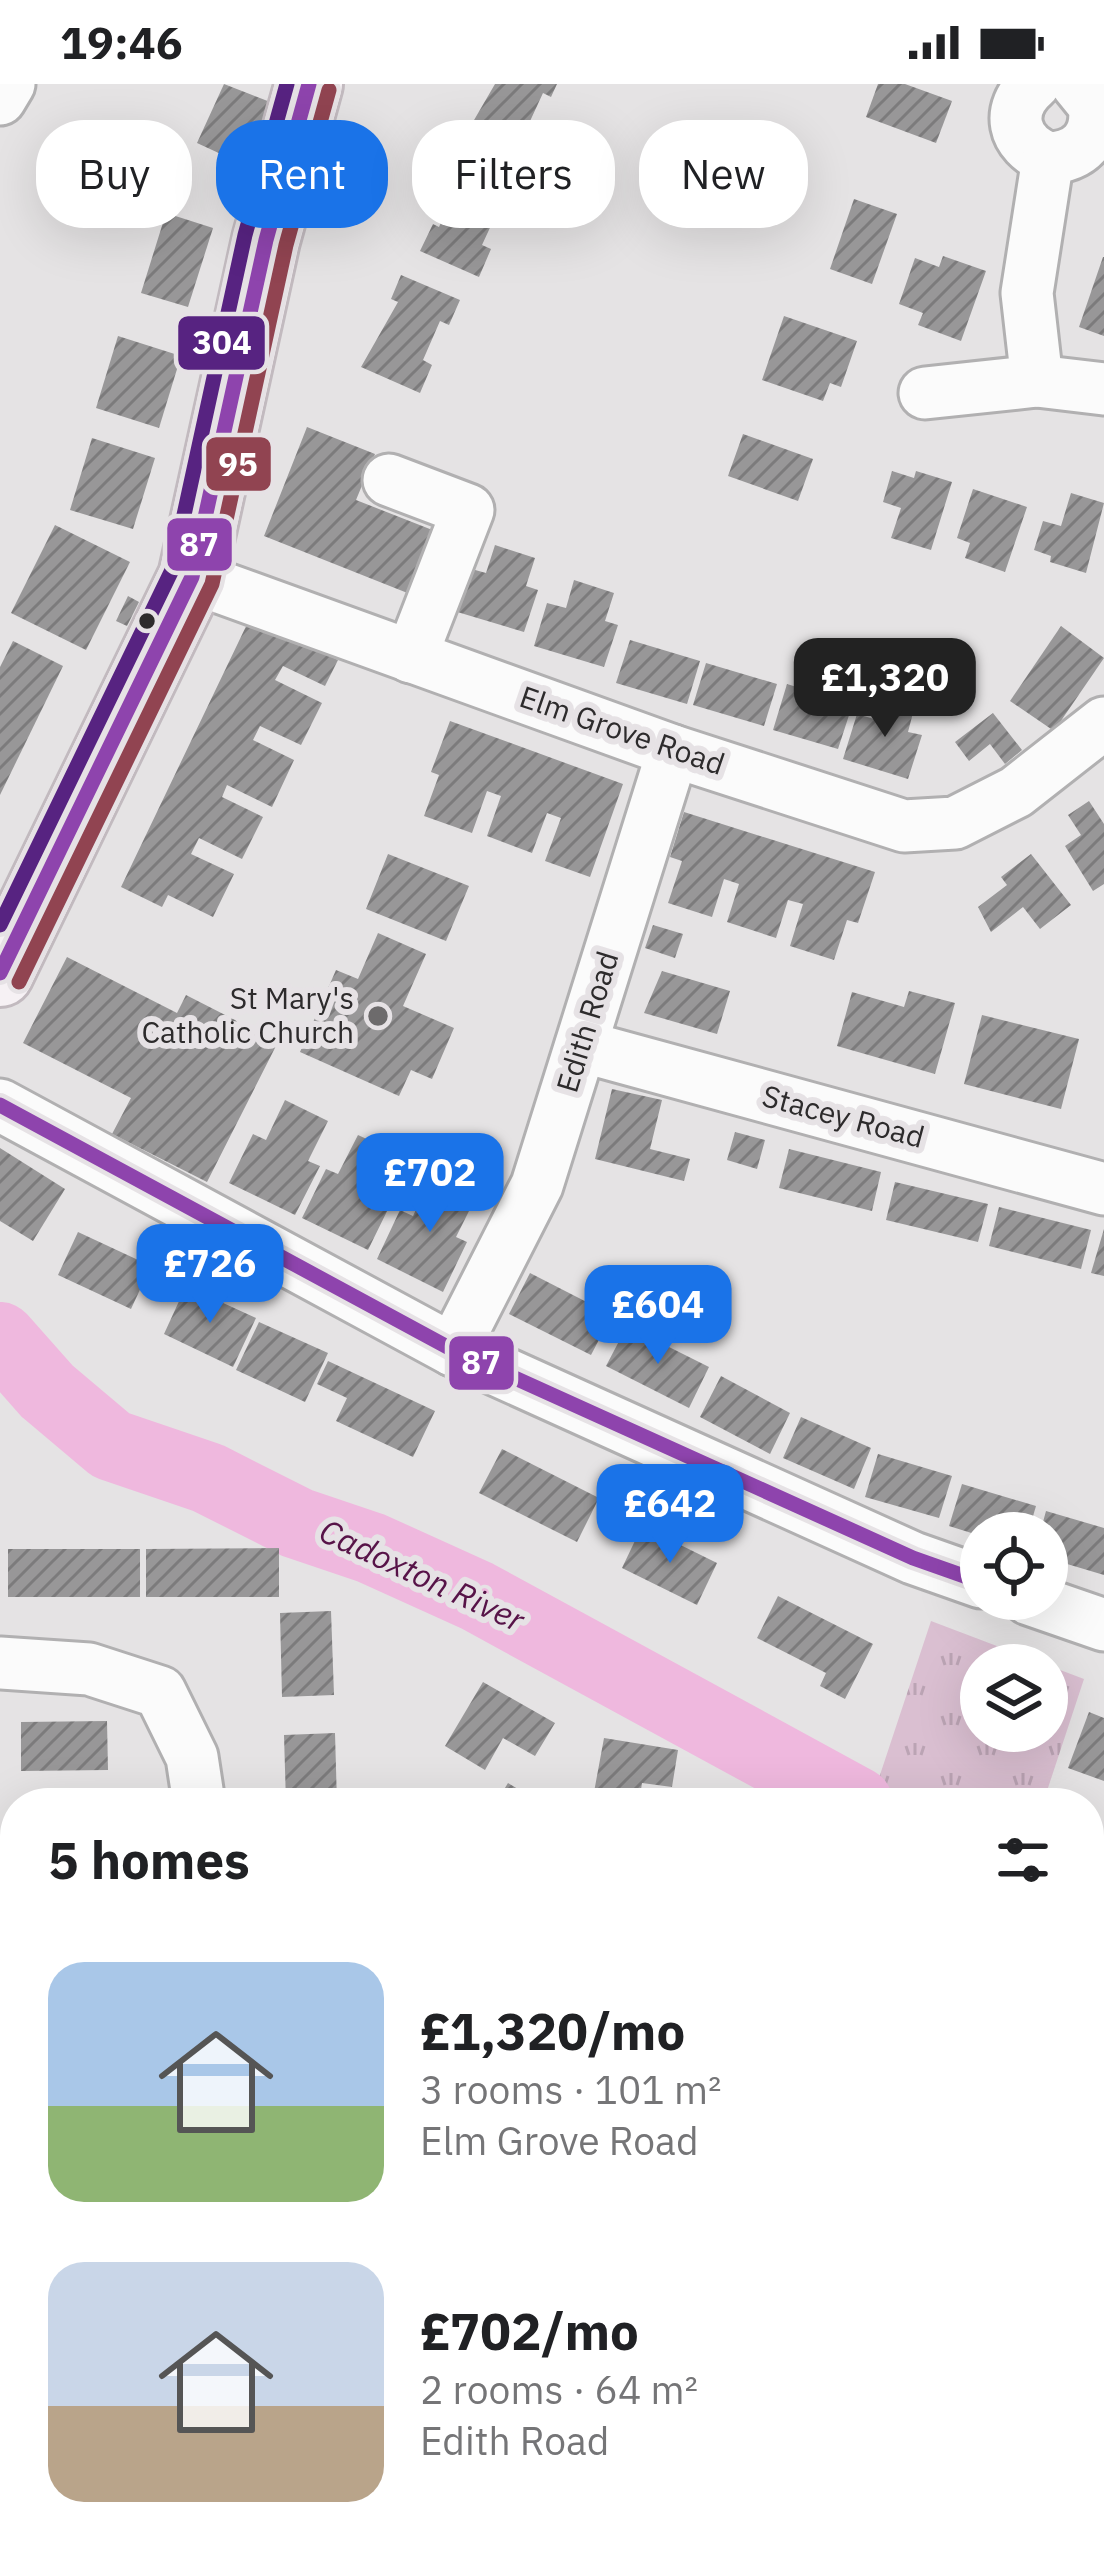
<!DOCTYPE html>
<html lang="en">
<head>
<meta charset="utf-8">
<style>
  :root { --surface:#fff; --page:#f2f2f2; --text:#202124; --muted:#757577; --accent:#1a73e8 }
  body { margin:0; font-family:"IBM Plex Sans",sans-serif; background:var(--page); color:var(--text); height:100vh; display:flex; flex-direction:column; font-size:45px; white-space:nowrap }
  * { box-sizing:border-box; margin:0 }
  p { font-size:39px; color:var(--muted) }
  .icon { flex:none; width:66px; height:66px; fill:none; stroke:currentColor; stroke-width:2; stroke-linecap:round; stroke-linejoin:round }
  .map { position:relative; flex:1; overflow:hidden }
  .panel { position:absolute; left:0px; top:1704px; width:1104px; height:771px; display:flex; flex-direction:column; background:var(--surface); border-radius:48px 48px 0 0; box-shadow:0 12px 48px #0002 }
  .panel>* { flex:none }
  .guide { position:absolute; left:36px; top:36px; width:1032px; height:108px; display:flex; gap:24px }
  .fabs { position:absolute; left:960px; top:1428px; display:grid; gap:24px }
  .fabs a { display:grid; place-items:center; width:108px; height:108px; border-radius:50%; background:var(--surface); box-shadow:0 12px 48px #0002; font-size:60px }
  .price { position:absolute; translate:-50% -102px; padding:0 27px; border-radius:24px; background:var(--accent); color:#fff; font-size:39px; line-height:78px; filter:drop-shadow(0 3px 6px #0008) }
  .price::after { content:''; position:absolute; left:50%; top:72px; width:36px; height:27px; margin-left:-18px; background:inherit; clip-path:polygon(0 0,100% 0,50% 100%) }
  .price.active { background:#222; color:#fff }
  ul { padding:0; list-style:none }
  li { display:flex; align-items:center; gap:36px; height:300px; padding:0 48px }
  li span { display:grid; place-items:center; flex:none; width:336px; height:240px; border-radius:36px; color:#555 }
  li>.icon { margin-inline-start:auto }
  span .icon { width:144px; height:144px; fill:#fffc; stroke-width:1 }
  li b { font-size:51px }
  h2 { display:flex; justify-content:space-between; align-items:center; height:144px; padding:0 48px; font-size:51px }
  .pill { padding:0 42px; border-radius:48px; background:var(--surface); box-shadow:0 12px 48px #0002; font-size:42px; line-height:108px }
  .pill.active { background:var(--accent); color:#fff }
  .status { display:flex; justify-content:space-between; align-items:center; height:84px; padding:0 60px; background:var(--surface); direction:ltr }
  .status svg { height:33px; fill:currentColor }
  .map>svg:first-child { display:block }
</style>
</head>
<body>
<div class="status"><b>19:46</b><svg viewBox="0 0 49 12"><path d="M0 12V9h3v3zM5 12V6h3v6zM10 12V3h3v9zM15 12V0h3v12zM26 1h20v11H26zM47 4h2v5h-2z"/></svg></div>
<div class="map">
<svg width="1104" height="2473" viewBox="0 0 1104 2473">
  <defs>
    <pattern id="grass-tufts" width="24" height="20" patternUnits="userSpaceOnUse" patternTransform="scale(3)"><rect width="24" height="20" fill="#dabfd1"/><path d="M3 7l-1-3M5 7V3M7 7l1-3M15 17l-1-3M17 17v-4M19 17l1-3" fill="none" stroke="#bba4b4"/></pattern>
    <pattern id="building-hatch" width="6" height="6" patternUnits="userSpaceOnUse" patternTransform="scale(3)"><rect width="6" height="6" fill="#989798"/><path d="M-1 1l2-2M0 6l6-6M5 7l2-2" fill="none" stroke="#7c7b7c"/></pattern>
  </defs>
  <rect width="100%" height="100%" fill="#e5e3e4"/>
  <path fill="url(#grass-tufts)" fill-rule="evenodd" d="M931 1537 1084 1595 1043 1719 872 1715ZM981 1581H1047V1647H981Z"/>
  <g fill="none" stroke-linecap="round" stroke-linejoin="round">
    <g stroke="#efb8de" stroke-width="72">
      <polyline points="0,1254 47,1307 111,1361 208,1394 297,1439 371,1464 477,1512 857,1719"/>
      <polyline points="1089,1810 1104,1812"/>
    </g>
  </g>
  <g fill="url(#building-hatch)">
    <polygon points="224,0 278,21 249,83 197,59"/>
    <polygon points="495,0 557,0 551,13 543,9 525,48 534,52 522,80 463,55"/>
    <polygon points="878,0 905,0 952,17 936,59 866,33"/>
    <polygon points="461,75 520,101 509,126 500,122 482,161 491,165 479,193 420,167 433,140 439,143 457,103 450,100"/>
    <polygon points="854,115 897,130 872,200 830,185"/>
    <polygon points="166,129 213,144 188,223 141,209"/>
    <polygon points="943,172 986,187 961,257 918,241 923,229 899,220 915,174 939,183"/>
    <polygon points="1103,173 1104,173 1104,252 1079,243"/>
    <polygon points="401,191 460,216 449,241 440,237 423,276 432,281 420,309 361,283 398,218 391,215"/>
    <polygon points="784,232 857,257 841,303 830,299 823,317 762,296"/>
    <polygon points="118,252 181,272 159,344 96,324"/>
    <polygon points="307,343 375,370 356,416 440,449 415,512 264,452"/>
    <polygon points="743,350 813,375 798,417 728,392"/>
    <polygon points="92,354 155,374 133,445 70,426"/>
    <polygon points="892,387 914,394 916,387 952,398 931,466 891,454 901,424 883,418"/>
    <polygon points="973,405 1027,423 1005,488 965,474 970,459 957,454"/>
    <polygon points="1071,409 1104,419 1086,489 1050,478 1051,472 1034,466 1043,437 1061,442"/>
    <polygon points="55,441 130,478 86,566 11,529"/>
    <polygon points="495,461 535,474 526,502 538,506 524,548 454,527 468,484 486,489"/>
    <polygon points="574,496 614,509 605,537 618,541 604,583 534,562 547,519 566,524"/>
    <polygon points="128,512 139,518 127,542 116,537"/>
    <polygon points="250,534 338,576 325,602 283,582 275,596 322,619 301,661 260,642 253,656 294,676 272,723 227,701 222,713 263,733 242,775 199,754 191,770 234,790 213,833 168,811 162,823 121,803"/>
    <polygon points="1061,542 1104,574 1054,647 1010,617"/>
    <polygon points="630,556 700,577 687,620 616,599"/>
    <polygon points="13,557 63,582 0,711 0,583"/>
    <polygon points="706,579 777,600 764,642 693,621"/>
    <polygon points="809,586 844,596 838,618 852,622 838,665 773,646 787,600 803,605"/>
    <polygon points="880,615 914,625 908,648 922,651 908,695 843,675 857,630 874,635"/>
    <polygon points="993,629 1022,666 1005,680 990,660 969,677 955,658"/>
    <polygon points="450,637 623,700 590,793 545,777 561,734 547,729 532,769 487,752 501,712 487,707 472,749 424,732 439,691 431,688"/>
    <polygon points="1089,717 1104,740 1104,800 1093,807 1065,762 1081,751 1068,731"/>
    <polygon points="684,728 875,788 858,839 847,836 834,876 790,862 803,820 788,816 776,854 727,838 739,800 724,795 712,833 668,819 682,777 670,773"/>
    <polygon points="388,770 469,802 446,857 366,825"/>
    <polygon points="1031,770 1071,821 1040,845 1023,823 991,848 978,823 1007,801 1001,793"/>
    <polygon points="653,841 683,850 675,874 645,864"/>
    <polygon points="378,849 426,870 403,922 454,944 432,995 411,986 399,1012 300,968 336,886 358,895"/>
    <polygon points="67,873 177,929 186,911 278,958 207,1098 112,1050 131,1014 23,959"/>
    <polygon points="662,887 730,907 717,950 644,929"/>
    <polygon points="909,907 955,919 935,990 837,962 852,908 904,923"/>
    <polygon points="982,931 1079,955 1061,1025 964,1000"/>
    <polygon points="612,1005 662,1016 650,1065 690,1075 684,1097 595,1075"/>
    <polygon points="285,1016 328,1037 308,1077 320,1082 295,1131 229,1099 253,1050 266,1056"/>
    <polygon points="735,1048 765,1056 757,1085 727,1076"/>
    <polygon points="358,1051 401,1071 381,1111 392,1117 368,1166 302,1134 326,1085 338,1090"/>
    <polygon points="0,1064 65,1105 33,1157 0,1137"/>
    <polygon points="789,1065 881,1088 872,1127 779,1104"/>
    <polygon points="432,1092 476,1113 456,1153 467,1158 443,1208 377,1175 400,1126 413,1132"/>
    <polygon points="895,1098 988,1120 978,1158 886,1136"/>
    <polygon points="999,1123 1091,1146 1081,1185 989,1162"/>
    <polygon points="1104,1145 1104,1192 1091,1189"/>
    <polygon points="78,1148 151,1182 131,1225 58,1191"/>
    <polygon points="530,1189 612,1231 591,1271 509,1230"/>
    <polygon points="186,1202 256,1234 233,1283 164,1250"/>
    <polygon points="259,1238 328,1269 305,1318 236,1286"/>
    <polygon points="627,1242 709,1283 689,1324 606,1282"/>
    <polygon points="328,1277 435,1327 413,1373 336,1337 347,1314 317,1300"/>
    <polygon points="721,1292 790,1329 770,1370 700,1333"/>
    <polygon points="801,1333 871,1364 854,1405 783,1374"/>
    <polygon points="502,1365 599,1414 577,1458 479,1409"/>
    <polygon points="878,1370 952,1392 939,1434 865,1413"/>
    <polygon points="962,1400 1036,1422 1028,1449 981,1452 949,1442"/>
    <polygon points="1046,1427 1104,1444 1104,1491 1047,1474 1047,1449 1040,1449"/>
    <polygon points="642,1442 717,1479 697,1521 622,1484"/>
    <polygon points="279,1464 279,1513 146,1513 146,1465"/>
    <rect x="8" y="1465" width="132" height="48"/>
    <polygon points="778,1512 873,1560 845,1615 820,1602 826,1589 757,1554"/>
    <polygon points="331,1527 334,1611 282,1613 280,1529"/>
    <polygon points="483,1598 555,1639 535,1672 503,1654 485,1686 445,1662"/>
    <polygon points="1089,1628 1104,1634 1104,1697 1068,1684"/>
    <polygon points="107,1637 108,1686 21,1687 21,1638"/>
    <polygon points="335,1649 337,1719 286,1719 284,1651"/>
    <polygon points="604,1654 678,1666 672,1703 642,1699 639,1719 592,1719"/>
    <polygon points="508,1699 541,1719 480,1719 486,1709 497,1717"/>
    <polygon points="1089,1873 1104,1875 1104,1937 1089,1935"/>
    <polygon points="1104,2236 1104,2307 1089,2309 1089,2237"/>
    <polygon points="15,2292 15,2353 0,2354 0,2293"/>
  </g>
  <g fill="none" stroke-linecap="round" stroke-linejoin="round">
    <g stroke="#b1b0b1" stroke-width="57">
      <g id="minor">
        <path d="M1034 0C1005 25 1012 60 1048 74 1080 73 1099 54 1094 21L1077 0"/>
        <polyline points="0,15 9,0"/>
        <polyline points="1037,297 1027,209 1048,74"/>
        <polyline points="925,309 1037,297 1104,305"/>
        <polyline points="389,396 468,426 411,573"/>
        <polyline points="192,493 673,667 904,742 955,739 1016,708 1104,639"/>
        <polyline points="581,962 1104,1105"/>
        <polyline points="0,1021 453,1266 913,1474 981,1498"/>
        <polyline points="453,1266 537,1101 673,667"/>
        <polyline points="1029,1515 1104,1541"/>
        <polyline points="0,1579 89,1585 160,1608 192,1673 199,1719"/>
        <polyline points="1089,2005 1104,2007"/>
        <polyline points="1089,2376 1104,2375"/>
        <polyline points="2,2456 10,2473"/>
      </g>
    </g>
    <g stroke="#c2babf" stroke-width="72">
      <polyline id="major" points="0,889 192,493 266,156 309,0"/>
    </g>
    <use href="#minor" stroke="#fbfbfb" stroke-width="51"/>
    <use href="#major" stroke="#f6f1f4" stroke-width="66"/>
    <g stroke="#e6e2e5" stroke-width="24">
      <g id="bus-1">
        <polyline points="0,889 192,493 266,156 309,0"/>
        <polyline points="0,1021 453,1266 913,1474 981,1498"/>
      </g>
    </g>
    <g stroke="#e6e2e5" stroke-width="24">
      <polyline id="bus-2" points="19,898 212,500 286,161 329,6"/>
    </g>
    <g stroke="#e6e2e5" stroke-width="24">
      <polyline id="bus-3" points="0,841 172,486 245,151 287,0"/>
    </g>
    <use href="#bus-1" stroke="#8e44ad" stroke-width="15"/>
    <use href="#bus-2" stroke="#914451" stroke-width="15"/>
    <use href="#bus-3" stroke="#572381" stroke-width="15"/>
  </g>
  <circle fill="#2d2b2c" stroke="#e6e2e5" stroke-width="4.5" cx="147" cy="537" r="10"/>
  <circle fill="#6d6b6c" stroke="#e6e2e5" stroke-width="4.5" cx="378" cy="932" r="12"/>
  <g text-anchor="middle" stroke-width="12" stroke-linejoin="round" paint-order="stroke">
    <g font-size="30" fill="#2d2b2c" stroke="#e6e2e5">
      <text transform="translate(622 647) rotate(19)" y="10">Elm Grove Road</text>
      <text transform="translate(588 938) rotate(-73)" y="10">Edith Road</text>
      <text transform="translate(843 1033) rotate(15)" y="10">Stacey Road</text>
    </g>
    <g font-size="30" fill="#2d2b2c" stroke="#e6e2e5" text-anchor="end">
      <text x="354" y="925">St Mary's<tspan x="354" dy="34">Catholic Church</tspan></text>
    </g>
    <g font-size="33" font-style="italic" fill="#571348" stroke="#e6e2e5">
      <text transform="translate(422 1491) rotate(25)" y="12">Cadoxton River</text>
    </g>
  </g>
  <g stroke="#e6e2e5" stroke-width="4.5">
    <rect x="176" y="230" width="91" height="58" rx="12" fill="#572381"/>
    <rect x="204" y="351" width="69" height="58" rx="12" fill="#914451"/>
    <rect x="165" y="432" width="69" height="57" rx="12" fill="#8e44ad"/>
    <rect x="447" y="1250" width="69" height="58" rx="12" fill="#8e44ad"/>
  </g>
  <g font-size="33" text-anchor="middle" font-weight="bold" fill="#fff">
    <text x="222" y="270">304</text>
    <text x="238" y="392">95</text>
    <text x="199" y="472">87</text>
    <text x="481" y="1290">87</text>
  </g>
</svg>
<div class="fabs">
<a><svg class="icon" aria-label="locate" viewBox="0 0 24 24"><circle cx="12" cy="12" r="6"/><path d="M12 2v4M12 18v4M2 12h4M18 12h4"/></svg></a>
<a><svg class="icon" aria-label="layers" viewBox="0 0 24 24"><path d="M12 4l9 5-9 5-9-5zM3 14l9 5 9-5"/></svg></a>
</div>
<b class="price active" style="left:885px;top:656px">£1,320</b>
<b class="price" style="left:430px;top:1151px">£702</b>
<b class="price" style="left:210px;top:1242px">£726</b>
<b class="price" style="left:658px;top:1283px">£604</b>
<b class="price" style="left:670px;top:1482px">£642</b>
<div class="guide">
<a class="pill">Buy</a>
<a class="pill active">Rent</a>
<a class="pill">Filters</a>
<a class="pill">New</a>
</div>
<section class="panel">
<h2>5 homes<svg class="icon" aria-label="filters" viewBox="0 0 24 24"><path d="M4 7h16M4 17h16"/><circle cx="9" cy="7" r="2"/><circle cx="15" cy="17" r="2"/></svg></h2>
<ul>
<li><span style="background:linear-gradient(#a9c7e8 60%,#8fb573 0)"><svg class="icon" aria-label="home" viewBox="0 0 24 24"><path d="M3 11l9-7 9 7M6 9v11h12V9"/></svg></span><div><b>£1,320/mo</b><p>3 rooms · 101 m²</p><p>Elm Grove Road</p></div></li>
<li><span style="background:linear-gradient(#c9d6e8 60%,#b9a48a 0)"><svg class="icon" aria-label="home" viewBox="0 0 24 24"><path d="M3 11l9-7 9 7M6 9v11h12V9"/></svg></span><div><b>£702/mo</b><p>2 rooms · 64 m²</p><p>Edith Road</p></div></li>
</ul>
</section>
</div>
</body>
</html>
